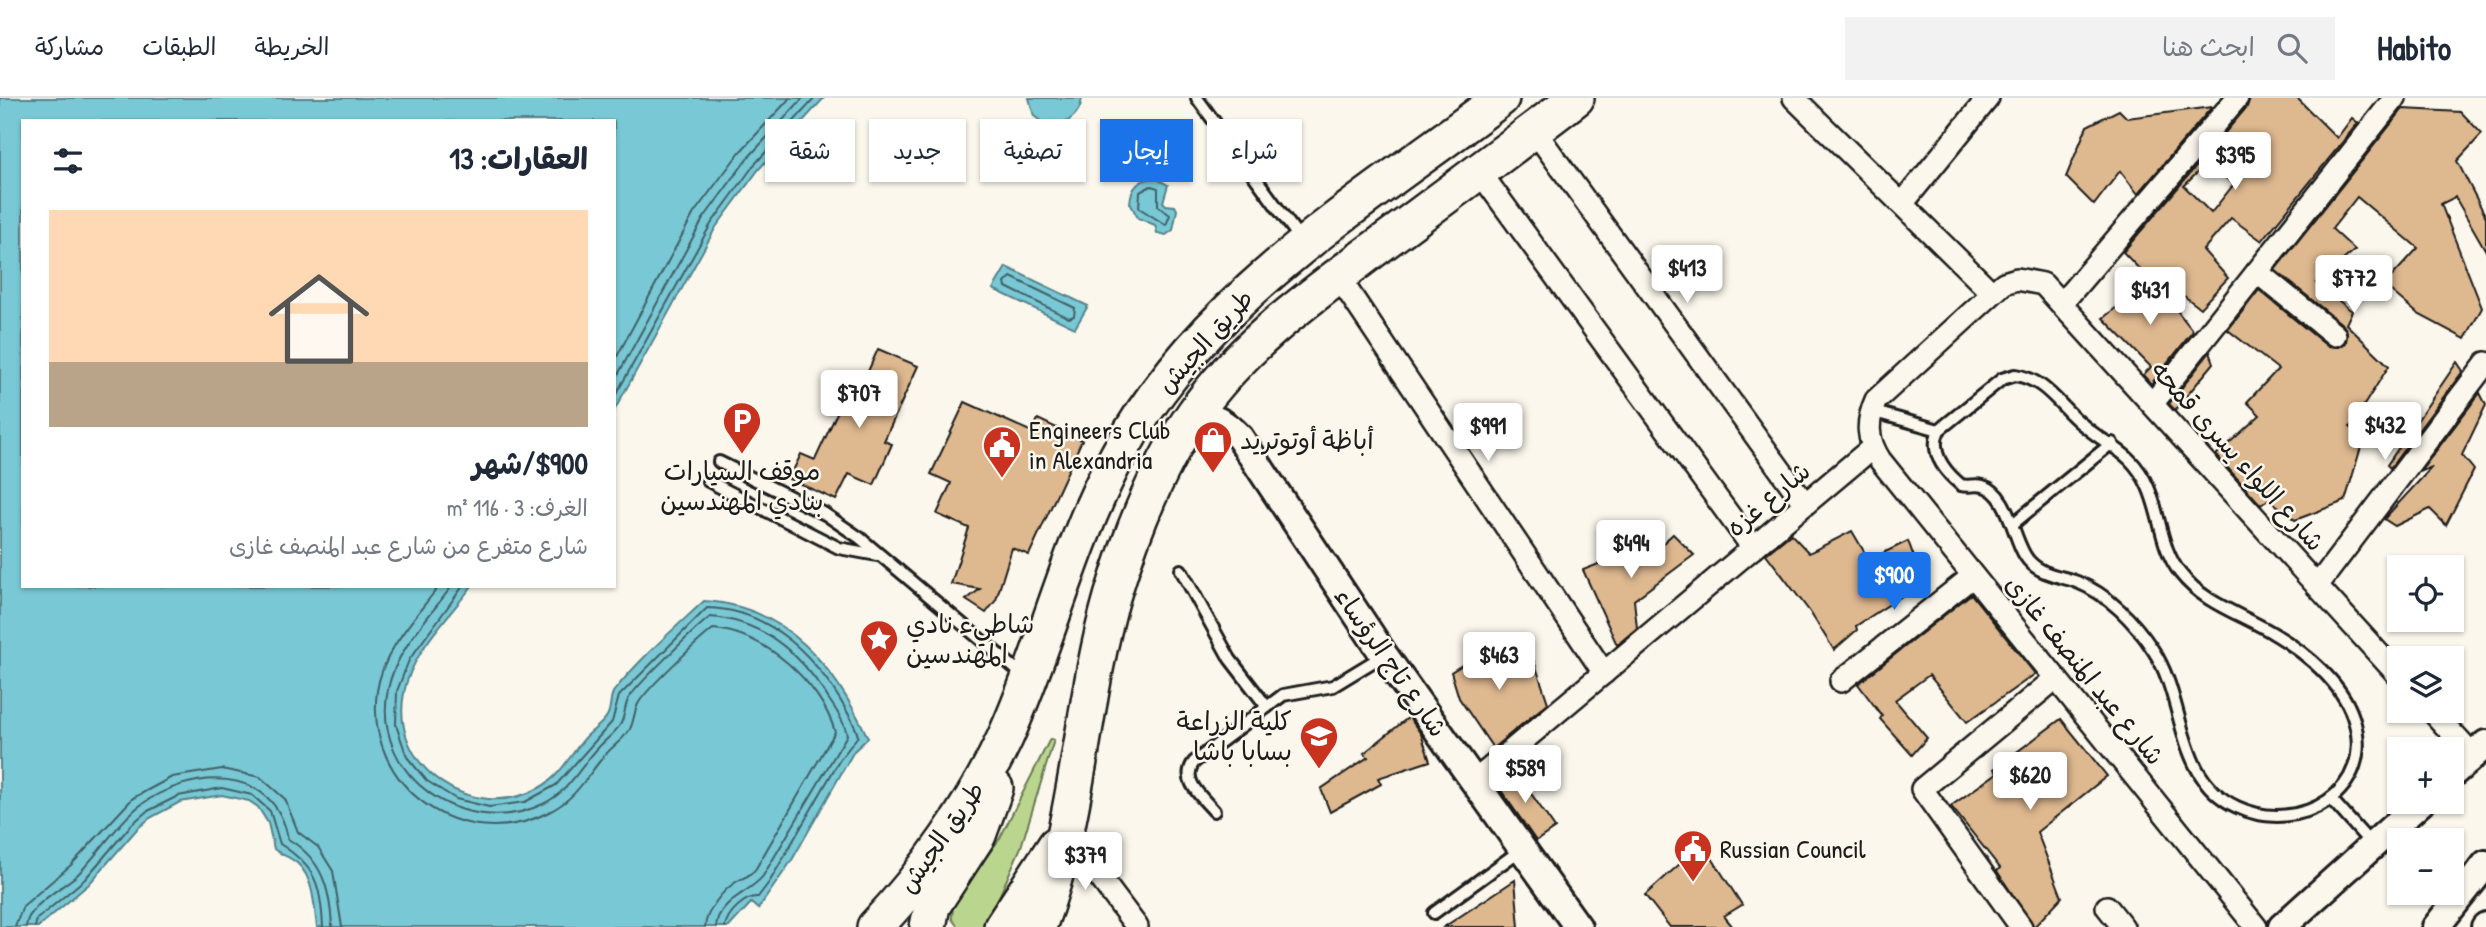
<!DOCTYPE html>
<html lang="ar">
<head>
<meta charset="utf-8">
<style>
  :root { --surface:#fff; --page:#f2f2f3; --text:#1f2937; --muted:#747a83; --line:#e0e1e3; --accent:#1a73e8 }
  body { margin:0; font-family:"Patrick Hand","Playpen Sans Arabic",sans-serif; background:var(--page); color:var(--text); direction:rtl; height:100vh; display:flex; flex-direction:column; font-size:26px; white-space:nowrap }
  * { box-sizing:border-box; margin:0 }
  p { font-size:23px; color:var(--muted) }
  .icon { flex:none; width:38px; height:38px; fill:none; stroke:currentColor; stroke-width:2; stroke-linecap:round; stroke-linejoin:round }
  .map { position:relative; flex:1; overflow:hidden; direction:ltr }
  .drawer { position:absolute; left:21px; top:21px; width:595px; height:469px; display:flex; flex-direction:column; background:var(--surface); border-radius:0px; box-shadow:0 2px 5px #0004; direction:rtl }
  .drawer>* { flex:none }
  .guide { position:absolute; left:637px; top:21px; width:665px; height:63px; direction:rtl; display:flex; gap:14px }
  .fabs { position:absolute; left:2387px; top:457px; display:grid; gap:14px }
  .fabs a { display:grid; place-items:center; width:77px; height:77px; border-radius:0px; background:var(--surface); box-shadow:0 2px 5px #0004; font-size:35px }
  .price { position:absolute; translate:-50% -60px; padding:0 16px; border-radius:7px; background:#fff; color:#222; font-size:23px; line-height:46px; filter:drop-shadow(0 2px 4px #0008) }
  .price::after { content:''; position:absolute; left:50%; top:42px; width:21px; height:16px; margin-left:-10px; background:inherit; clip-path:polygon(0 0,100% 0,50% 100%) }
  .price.current { background:var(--accent); color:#fff }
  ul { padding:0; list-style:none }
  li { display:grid; align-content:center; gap:14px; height:371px; padding:0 28px }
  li+li { border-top:2px solid var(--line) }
  li span { display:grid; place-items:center; height:217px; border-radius:0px; color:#555 }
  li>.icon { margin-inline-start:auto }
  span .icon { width:126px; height:126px; fill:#fffc; stroke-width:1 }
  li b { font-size:30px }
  h2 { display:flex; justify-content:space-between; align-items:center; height:84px; padding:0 28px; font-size:30px }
  .chip { padding:0 24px; border-radius:0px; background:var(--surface); box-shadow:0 2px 5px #0004; font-size:24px; line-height:63px }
  .chip.current { background:var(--accent); color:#fff }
  header { display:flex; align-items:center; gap:42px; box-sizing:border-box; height:98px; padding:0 35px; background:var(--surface); border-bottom:2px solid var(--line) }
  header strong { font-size:33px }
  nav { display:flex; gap:38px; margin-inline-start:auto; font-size:24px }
  .search { width:490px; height:63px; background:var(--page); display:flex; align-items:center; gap:18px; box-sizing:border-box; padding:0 24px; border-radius:0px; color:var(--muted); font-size:26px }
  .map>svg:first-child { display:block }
</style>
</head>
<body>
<header>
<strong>Habito</strong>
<div class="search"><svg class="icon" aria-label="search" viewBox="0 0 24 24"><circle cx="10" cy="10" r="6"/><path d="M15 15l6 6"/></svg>ابحث هنا</div>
<nav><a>الخريطة</a><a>الطبقات</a><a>مشاركة</a></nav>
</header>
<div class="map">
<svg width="2486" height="829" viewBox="0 0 2486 829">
  <rect width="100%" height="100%" fill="#fbf7ec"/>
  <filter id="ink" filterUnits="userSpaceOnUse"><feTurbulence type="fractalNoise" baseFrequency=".0143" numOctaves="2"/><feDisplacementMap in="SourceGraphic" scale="14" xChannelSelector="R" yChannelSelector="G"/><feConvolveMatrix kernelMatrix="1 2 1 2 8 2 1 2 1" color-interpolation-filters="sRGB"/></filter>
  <g filter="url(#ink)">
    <polygon fill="#bad68e" stroke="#6b7955" stroke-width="2" points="1050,641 1054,642 1021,749 988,824 984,829 958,829 952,821 953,806 1000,740"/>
    <g fill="#79c8d5" stroke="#54838b" stroke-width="2">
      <path d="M0 0H824L759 71 716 129 614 313V23H23V488H472C448 520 411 555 404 595 389 670 473 726 539 690 561 678 569 658 585 640 592 632 602 627 607 618 612 610 609 599 614 593 640 560 674 531 704 503 787 508 835 569 868 640L854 653 792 762 758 811 751 805 729 829H317C314 808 314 781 298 766 291 759 281 757 274 751L268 725 258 709 249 703 222 697 180 704 150 720 137 731 89 786 38 829H0Z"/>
      <path d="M1029 0H1082C1080 19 1065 27 1048 29L1034 18Z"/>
      <path d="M1155 80 1168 87 1163 104 1166 107 1175 108 1177 112 1173 132 1166 137 1157 135 1155 127 1138 120 1130 105C1131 89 1139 81 1155 80Z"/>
      <polygon points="1006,169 1088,208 1075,230 993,191"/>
    </g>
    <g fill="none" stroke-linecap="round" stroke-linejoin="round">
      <g stroke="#416166" stroke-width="2">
        <polygon points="1151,88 1158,90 1158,108 1170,117 1166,127 1139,110 1140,94"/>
        <polygon points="1011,179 1075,210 1074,218 1069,220 1006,189 1005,185"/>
        <polyline points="614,264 694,115 739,55 790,0"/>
        <polyline points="614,284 703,121 747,61 803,0"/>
        <polyline points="614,300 711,126 754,67 815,0"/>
        <path d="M439 488C416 519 383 552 377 593 364 689 463 759 549 714 576 701 586 679 604 658 613 648 623 642 630 631 634 623 634 614 638 606 646 591 698 543 713 531 764 534 821 585 835 634L755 772C749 779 744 779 736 784 723 792 706 813 705 829"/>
        <path d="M452 488C429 519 396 552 388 591 370 679 466 743 543 706 570 693 579 670 598 650 605 642 614 636 620 627 625 619 624 610 628 602 633 590 696 530 710 519 764 523 803 558 830 603 837 613 845 625 847 637L763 778C750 795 718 802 716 829"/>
        <path d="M463 488 409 562 397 593 396 627 407 659 427 683 456 701 489 709 525 704 556 687 612 624 619 598 707 510C766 511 810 553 839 600 846 612 855 625 858 638L839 663 770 783 758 799C745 798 727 815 725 829"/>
        <polyline points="15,829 23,808 71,767 133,700 172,679 222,671 260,679 285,701 298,734 318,749 333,773 342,829"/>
        <path d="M26 829C27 808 62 790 77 777 99 756 114 729 138 709 188 670 275 665 288 741 322 761 330 790 332 829"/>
        <path d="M35 829 37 821 85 781 132 726 146 714 178 698 222 690 252 697 270 713 280 746C316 769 321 787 323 829"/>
      </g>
    </g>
    <g fill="#deb88f" stroke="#1c1c1c" stroke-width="2" fill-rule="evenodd">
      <path d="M2250 0H2297L2337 40 2352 20 2358 25 2262 143 2231 120 2203 152 2228 180 2200 210 2152 174 2147 179 2123 154 2247 9ZM2206 66 2234 86 2211 115 2184 88Z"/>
      <polygon points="2212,9 2138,96 2120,73 2094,107 2066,79 2087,28 2119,12 2127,20"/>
      <polygon points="2403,11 2461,14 2482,36 2457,63 2486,119 2486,153 2455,99 2441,106 2482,210 2465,241 2418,216 2384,187 2418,150 2357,99 2332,131 2355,152 2316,185 2352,213 2346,226 2389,268 2350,329 2364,339 2345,403 2295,422 2269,401 2261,407 2216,357 2260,317 2247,304 2278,271 2228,232 2259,192 2327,248 2339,249 2346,245 2347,233 2343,227 2275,172"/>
      <polygon points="2152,181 2193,233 2151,286 2143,277 2151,269 2103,220"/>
      <polygon points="878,251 918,268 884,343 892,346 874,387 849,376 836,402 789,381 801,356 815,362 842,304 852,309"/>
      <polygon points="2210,254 2214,265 2175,312 2169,306"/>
      <polygon points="2457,264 2463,273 2390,370 2387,367"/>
      <polygon points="2480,295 2486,307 2462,357 2474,372 2446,427 2430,411 2395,428 2384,421 2432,369 2420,374"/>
      <polygon points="965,304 1032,334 1038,321 1082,342 1029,457 1012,450 996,502 986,515 966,502 980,491 951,486 969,430 937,416 951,385 931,376"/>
      <polygon points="1852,433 1869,462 1908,443 1914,459 1897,473 1914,490 1856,528 1857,532 1834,552 1810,514 1766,456 1791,436 1809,455"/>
      <polygon points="1673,436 1694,457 1634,502 1637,530 1617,547 1583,472 1617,459 1609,445 1626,438 1640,439 1634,471"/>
      <polygon points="1971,496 2035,576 1967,624 1929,577 1895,602 1927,640 1912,657 1880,621 1882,618 1858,586"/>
      <polygon points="1504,541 1518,570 1534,563 1548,605 1493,650 1459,600 1451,574"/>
      <polygon points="1409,619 1421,636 1430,663 1378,680 1381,686 1330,714 1321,691 1368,659 1364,655"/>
      <polygon points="2061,621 2107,678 2037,734 2062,799 2034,829 1997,773 2000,770 1951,708 1997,675 1994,671"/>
      <polygon points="1514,671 1555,730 1536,743 1498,688 1498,681"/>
      <polygon points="1710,757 1742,807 1724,818 1733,829 1670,829 1645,797 1682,764 1692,772"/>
      <polygon points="1515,782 1519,829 1444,829"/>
    </g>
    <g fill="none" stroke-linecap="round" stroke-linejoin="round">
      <g stroke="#1c1c1c" stroke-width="16">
        <g id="service">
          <polyline points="1197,0 1301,142"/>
          <path d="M2015 277C2046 281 2060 309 2083 327 2110 350 2132 353 2148 389 2161 418 2160 449 2180 475 2205 507 2243 516 2276 537 2306 555 2342 585 2353 619 2378 693 2299 738 2237 709 2174 680 2187 602 2153 552 2135 524 2108 496 2077 484 2061 478 2042 477 2030 464 2013 448 2011 395 1983 388 1976 386 1968 389 1961 387 1944 373 1929 354 1939 332L2002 281Z"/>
          <polyline points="1871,313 1939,332"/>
          <polyline points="719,364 825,416 860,440 1024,578"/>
          <polyline points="708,383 839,450 877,457"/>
          <polyline points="2014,425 2112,345"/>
          <polyline points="1181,472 1230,561 1267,609"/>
          <polyline points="2332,702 2372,747"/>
          <path d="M1214 713C1202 699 1180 682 1194 664L1283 597 1333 588 1384 557"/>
          <polyline points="1434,815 1522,751"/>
        </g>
      </g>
      <g stroke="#1c1c1c" stroke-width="26">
        <g id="minor">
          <polyline points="1794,0 1992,195"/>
          <polyline points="1534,32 1805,406"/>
          <polyline points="1479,73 1753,450"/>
          <polyline points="1902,106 1988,0"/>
          <polyline points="2257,174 2335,237"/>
          <polyline points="1338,178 1604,575"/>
          <polyline points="2062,205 2237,0"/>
          <polyline points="2153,305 2395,0"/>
          <polyline points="2317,488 2486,265"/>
          <polyline points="1841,583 1973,478"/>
          <polyline points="2431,612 2472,657"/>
          <polyline points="1475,683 1872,350"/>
          <polyline points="1066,734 1137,829"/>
          <polyline points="2107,809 2123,829"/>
          <polyline points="2021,829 1922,691 2056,580"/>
          <path d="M2256 829 1880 362C1867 342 1866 324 1876 302L2004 185 2017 181 2043 186 2399 578"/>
        </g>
      </g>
      <g stroke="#1c1c1c" stroke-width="32">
        <g id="tertiary">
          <path d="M1193 317C1214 319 1225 324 1240 340L1384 557 1578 829"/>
          <polyline points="2452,676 2486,646"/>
          <polyline points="2282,829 2421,704"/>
          <polyline points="2436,829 2486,766"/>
          <polyline points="2485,829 2486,828"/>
        </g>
      </g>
      <g stroke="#1c1c1c" stroke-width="40">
        <g id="trunk">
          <path d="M875 829C926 775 973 708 1005 640 1047 548 1069 447 1118 357 1203 198 1362 106 1501 0"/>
          <polyline points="928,829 932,808 978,737 995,690"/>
          <polyline points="1002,829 1056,747"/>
          <path d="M1038 829C1079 723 1081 607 1112 499 1131 436 1156 371 1194 316 1242 247 1310 199 1377 149 1443 100 1510 51 1576 0"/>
        </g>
      </g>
      <use href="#service" stroke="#fbf7ec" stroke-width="10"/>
      <use href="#minor" stroke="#fbf7ec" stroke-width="21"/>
      <use href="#tertiary" stroke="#fbf7ec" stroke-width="26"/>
      <use href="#trunk" stroke="#fbf7ec" stroke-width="35"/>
    </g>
  </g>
  <defs>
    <g id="parking-pin" transform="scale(2.0125)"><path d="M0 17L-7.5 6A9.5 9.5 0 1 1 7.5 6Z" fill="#c8321e" stroke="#fbf7ec"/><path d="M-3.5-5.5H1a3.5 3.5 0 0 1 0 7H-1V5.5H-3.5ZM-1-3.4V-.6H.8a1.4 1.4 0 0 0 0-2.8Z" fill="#fff"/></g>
    <g id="shop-pin" transform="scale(2.0125)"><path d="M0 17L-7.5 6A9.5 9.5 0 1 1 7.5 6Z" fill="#c8321e" stroke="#fbf7ec"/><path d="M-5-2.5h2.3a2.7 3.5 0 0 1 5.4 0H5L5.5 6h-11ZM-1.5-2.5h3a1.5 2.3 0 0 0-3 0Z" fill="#fff"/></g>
    <g id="civic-pin" transform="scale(2.0125)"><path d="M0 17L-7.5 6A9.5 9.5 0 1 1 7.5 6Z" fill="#c8321e" stroke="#fbf7ec"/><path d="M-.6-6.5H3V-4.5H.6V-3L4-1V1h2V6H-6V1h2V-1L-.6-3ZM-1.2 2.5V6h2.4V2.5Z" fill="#fff"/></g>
    <g id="sight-pin" transform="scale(2.0125)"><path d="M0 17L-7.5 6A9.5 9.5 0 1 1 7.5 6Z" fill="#c8321e" stroke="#fbf7ec"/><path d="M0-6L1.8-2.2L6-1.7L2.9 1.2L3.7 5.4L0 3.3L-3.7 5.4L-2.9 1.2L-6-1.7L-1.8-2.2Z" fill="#fff"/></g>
    <g id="school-pin" transform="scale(2.0125)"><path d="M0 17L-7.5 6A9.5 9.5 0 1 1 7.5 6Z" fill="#c8321e" stroke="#fbf7ec"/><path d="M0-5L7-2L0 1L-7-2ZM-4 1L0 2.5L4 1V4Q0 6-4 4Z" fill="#fff"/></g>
  </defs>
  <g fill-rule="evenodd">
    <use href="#parking-pin" x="742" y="323"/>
    <use href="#shop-pin" x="1213" y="342"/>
    <use href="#civic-pin" x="1002" y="347"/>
    <use href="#sight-pin" x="879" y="541"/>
    <use href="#school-pin" x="1319" y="638"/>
    <use href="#civic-pin" x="1693" y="751"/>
  </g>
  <g text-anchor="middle" stroke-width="5" stroke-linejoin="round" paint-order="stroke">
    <g font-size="26" fill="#1c1c1c" stroke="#fbf7ec">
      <text transform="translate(1205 243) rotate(-48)" y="9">طريق الجيش</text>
      <text transform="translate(2238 358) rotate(48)" y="9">شارع اللواء يسرى قمحه</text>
      <text transform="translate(1768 401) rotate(-40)" y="9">شارع غزه</text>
      <text transform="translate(1391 564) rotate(55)" y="9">شارع تاج الرؤساء</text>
      <text transform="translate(2085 572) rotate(51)" y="9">شارع عبد المنصف غازى</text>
      <text transform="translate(941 739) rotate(-55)" y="9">طريق الجيش</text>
    </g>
    <g font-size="26" fill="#1c1c1c" stroke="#fbf7ec" text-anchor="start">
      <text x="1029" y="341">Engineers Club<tspan x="1029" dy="30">in Alexandria</tspan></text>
      <text x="1240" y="351">أباظة أوتوتريد</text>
      <text x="742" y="382" text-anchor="middle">موقف السيارات<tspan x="742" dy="30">بنادي المهندسين</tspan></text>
      <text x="906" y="535">شاطيء نادي<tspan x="906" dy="30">المهندسين</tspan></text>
      <text x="1292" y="632" text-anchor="end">كلية الزراعة<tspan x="1292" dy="30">بسابا باشا</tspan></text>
      <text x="1720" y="760">Russian Council</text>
    </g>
  </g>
</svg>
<div class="fabs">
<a><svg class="icon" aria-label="locate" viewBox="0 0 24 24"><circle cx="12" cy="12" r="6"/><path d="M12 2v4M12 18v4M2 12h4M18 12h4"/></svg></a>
<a><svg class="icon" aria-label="layers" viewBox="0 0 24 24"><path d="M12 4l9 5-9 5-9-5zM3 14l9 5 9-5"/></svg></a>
<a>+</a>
<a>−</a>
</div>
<b class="price" style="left:2235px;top:94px">$395</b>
<b class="price" style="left:1687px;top:207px">$413</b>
<b class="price" style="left:2354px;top:217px">$772</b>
<b class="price" style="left:2150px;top:229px">$431</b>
<b class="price" style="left:859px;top:332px">$707</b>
<b class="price" style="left:2385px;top:364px">$432</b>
<b class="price" style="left:1488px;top:365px">$991</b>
<b class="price" style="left:1631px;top:482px">$494</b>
<b class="price current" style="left:1894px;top:514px">$900</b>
<b class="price" style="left:1499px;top:594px">$463</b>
<b class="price" style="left:1525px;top:707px">$589</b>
<b class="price" style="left:2030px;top:714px">$620</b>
<b class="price" style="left:1085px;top:794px">$379</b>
<div class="guide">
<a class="chip">شراء</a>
<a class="chip current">إيجار</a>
<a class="chip">تصفية</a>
<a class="chip">جديد</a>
<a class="chip">شقة</a>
</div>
<section class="drawer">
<h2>العقارات: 13<svg class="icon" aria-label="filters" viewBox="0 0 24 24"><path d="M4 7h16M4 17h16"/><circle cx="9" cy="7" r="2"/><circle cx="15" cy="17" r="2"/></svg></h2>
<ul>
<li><span style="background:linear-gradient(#ffd9b3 70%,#b9a48a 0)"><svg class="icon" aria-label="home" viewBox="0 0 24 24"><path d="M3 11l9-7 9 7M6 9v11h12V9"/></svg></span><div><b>$900/شهر</b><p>الغرف: 3 · 116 m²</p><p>شارع متفرع من شارع عبد المنصف غازى</p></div></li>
</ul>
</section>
</div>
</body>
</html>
